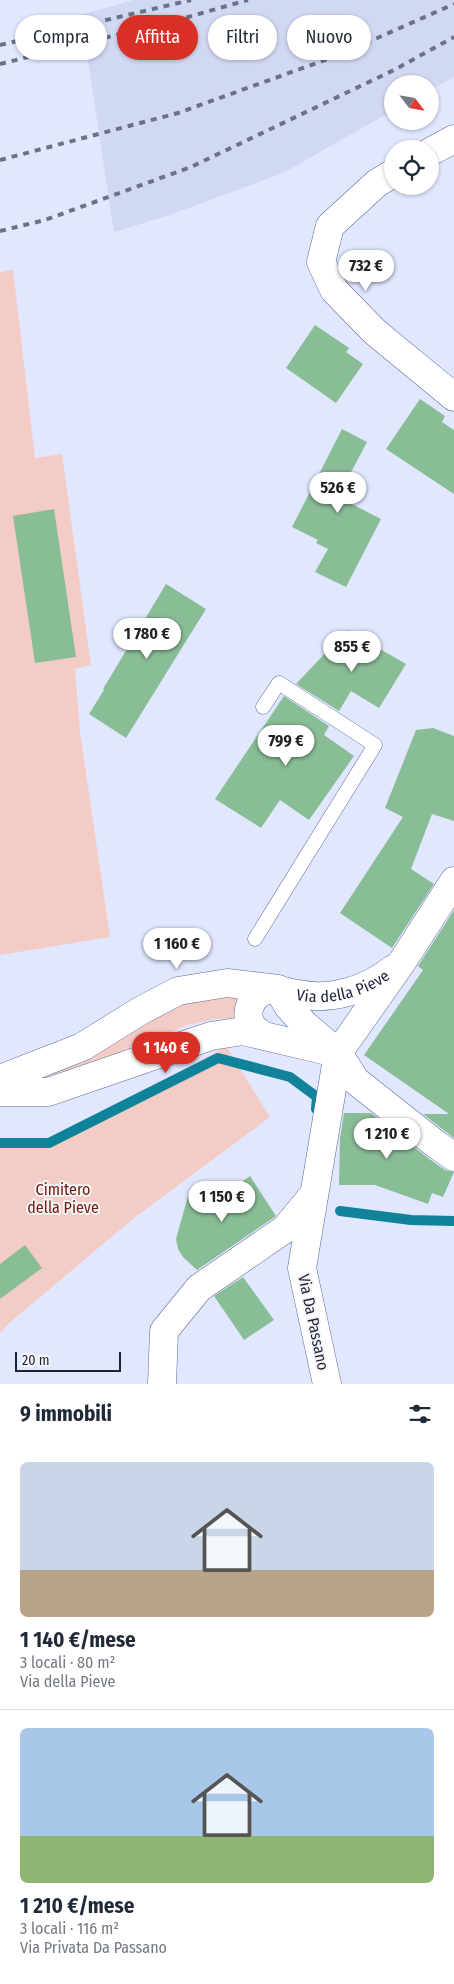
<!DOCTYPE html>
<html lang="it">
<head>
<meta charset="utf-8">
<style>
  :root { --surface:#fff; --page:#f6f6f7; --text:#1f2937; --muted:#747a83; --line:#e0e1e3; --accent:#d93025 }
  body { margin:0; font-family:"Fira Sans Condensed",sans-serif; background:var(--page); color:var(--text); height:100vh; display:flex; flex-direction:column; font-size:19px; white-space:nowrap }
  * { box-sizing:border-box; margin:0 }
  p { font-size:16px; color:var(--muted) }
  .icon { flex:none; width:28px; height:28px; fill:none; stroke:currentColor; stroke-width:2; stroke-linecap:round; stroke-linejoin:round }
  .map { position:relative; height:1384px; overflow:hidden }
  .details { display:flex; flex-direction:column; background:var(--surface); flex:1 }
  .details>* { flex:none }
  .top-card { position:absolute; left:15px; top:15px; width:425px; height:45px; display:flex; gap:10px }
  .needle { width:32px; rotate:121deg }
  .tools { position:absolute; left:384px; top:75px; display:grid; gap:10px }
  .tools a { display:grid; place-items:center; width:55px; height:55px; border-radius:50%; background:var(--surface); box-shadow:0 1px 4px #0004; font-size:25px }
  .scale { position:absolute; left:15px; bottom:12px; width:106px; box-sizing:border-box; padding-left:5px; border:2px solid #1e2438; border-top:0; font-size:14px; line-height:18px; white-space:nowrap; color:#1e2438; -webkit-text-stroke:4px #f5f5f5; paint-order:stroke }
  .price { position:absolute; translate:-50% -42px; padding:0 11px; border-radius:18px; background:#fff; color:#222; font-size:16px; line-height:32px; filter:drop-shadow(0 1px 2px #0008) }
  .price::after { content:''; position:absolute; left:50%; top:30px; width:15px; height:11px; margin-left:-8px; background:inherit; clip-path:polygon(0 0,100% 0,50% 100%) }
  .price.active { background:var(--accent); color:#fff }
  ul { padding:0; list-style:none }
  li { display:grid; align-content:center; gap:10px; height:265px; padding:0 20px }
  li+li { border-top:1px solid var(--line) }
  li span { display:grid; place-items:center; height:155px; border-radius:8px; color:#555 }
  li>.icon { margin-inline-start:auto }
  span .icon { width:90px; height:90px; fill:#fffc; stroke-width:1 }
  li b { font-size:21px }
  h2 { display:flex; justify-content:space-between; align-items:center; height:60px; padding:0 20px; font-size:21px }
  .chip { padding:0 18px; border-radius:22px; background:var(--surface); box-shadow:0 1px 4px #0004; font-size:18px; line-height:45px }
  .chip.active { background:var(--accent); color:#fff }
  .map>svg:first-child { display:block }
</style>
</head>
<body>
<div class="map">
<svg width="454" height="1384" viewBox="0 0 454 1384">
  <rect width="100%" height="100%" fill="#e0e7fe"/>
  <polygon fill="#d1d8f1" points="133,0 454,0 454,77 430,90 430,84 392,84 392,111 283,173 167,216 114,232 81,15"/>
  <g fill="#f3cdc5">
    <polygon points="13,270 35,458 62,454 91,665 75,669 80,732 110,937 0,955 0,272"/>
    <polygon points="209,993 236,995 237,1018 216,1019 187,1025 114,1054 48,1077 154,1015"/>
    <polygon points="226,1046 270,1117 134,1218 8,1324 0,1333 0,1145 70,1135"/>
  </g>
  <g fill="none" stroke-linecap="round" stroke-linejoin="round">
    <g stroke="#108299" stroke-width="10">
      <polyline points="0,1143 49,1143 218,1058 290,1077 317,1097 316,1109"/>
      <polyline points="340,1211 411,1220 454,1221"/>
    </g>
  </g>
  <g fill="#89bd96">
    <polygon points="315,325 349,348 346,352 363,364 336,403 286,368"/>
    <polygon points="420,399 445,416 442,422 454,430 454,494 386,449"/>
    <polygon points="342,429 367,442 338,497 381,519 346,587 315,572 328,549 316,543 318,540 292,527"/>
    <polygon points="54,509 76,657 35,663 13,516"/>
    <polygon points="166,584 206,609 126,738 89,714 104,690 103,689"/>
    <polygon points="347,630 406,664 379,708 351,691 339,711 296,684"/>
    <polygon points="284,696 329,726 324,735 354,756 309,820 280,800 261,828 215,799"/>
    <polygon points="433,728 454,736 454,821 432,814 411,869 434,884 392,948 340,913 403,817 385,808 416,730"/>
    <polygon points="454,910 454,1138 423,1114 449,1114 364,1055 423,970 418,966"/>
    <polygon points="344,1113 371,1113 428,1158 445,1170 454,1172 443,1197 432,1193 428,1204 375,1185 339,1185 340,1138"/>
    <polygon points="250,1176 276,1216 197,1270 183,1257 178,1249 176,1239 188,1196 199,1211"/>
    <polygon points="25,1245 42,1268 0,1299 0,1264"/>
    <polygon points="243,1277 274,1320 244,1340 214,1296"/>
  </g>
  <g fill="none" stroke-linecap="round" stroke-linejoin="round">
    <g stroke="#5e6a9b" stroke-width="15">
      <polyline id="lane" points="255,939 375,745 279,683 263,707"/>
    </g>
    <g stroke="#5e6a9b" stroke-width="29">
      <g id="street">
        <polyline points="430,152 454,139"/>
        <polyline points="392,174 377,183 330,226 321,262 334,290 375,332 454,397"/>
        <path id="s1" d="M261 1034C258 1032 254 1029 252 1026 243 1013 252 993 268 990 278 988 288 993 298 994 331 1001 367 990 393 969"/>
        <polyline points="0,1079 82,1047 140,1011 178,991 227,983 278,989 288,1006 305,1025 338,1053 356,1081 437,1145 454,1157"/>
        <polyline points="0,1092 48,1092 211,1036 243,1031 332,1052"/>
        <polyline points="162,1384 164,1331 199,1288 285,1229 314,1194"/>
        <polyline points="327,1384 302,1268 338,1053 402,962 454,881"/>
      </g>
    </g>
    <use href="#lane" stroke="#fff" stroke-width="14"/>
    <use href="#street" stroke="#fff" stroke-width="28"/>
    <g stroke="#6b7186" stroke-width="4" stroke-dasharray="6 6" stroke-linecap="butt">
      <polyline points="0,45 191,0"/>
      <polyline points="0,64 188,17 248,0"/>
      <polyline points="0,160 178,113 339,55 454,4"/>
      <polyline points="0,231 45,220 191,167 394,70 454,37"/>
    </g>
  </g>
  <g text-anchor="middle" stroke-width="4" stroke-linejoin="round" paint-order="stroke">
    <g font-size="16" fill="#1e2438" stroke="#f5f5f5">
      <text dy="6" stroke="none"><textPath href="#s1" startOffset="135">Via della Pieve</textPath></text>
      <text transform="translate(314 1322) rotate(78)" y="6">Via Da Passano</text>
    </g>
    <g font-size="16" fill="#6e1c0e" stroke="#f5f5f5">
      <text x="63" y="1195">Cimitero<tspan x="63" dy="18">della Pieve</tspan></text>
    </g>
  </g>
</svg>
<div class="tools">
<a><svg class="needle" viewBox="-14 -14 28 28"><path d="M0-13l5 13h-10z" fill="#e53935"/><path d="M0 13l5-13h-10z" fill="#747a83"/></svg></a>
<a><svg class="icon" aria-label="locate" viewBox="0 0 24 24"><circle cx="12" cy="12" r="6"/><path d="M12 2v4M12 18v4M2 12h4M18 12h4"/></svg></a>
</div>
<div class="scale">20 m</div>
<b class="price" style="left:366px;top:292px">732 €</b>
<b class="price" style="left:338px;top:514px">526 €</b>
<b class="price" style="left:147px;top:660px">1 780 €</b>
<b class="price" style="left:352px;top:673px">855 €</b>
<b class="price" style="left:286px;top:767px">799 €</b>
<b class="price" style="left:177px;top:970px">1 160 €</b>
<b class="price active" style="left:166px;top:1074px">1 140 €</b>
<b class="price" style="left:387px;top:1160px">1 210 €</b>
<b class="price" style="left:222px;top:1223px">1 150 €</b>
<div class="top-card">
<a class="chip">Compra</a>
<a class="chip active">Affitta</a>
<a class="chip">Filtri</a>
<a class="chip">Nuovo</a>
</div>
</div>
<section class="details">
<h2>9 immobili<svg class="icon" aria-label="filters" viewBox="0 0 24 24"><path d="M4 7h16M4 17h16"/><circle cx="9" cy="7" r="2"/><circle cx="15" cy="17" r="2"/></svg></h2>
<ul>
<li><span style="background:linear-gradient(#c9d6e8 70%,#b9a48a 0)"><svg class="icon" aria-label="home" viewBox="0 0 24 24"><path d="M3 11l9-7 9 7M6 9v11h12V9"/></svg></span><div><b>1 140 €/mese</b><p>3 locali · 80 m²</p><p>Via della Pieve</p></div></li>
<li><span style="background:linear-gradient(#a9c7e8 70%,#8fb573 0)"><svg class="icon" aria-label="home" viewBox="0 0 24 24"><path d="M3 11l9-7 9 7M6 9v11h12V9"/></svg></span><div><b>1 210 €/mese</b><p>3 locali · 116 m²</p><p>Via Privata Da Passano</p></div></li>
</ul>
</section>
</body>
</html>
